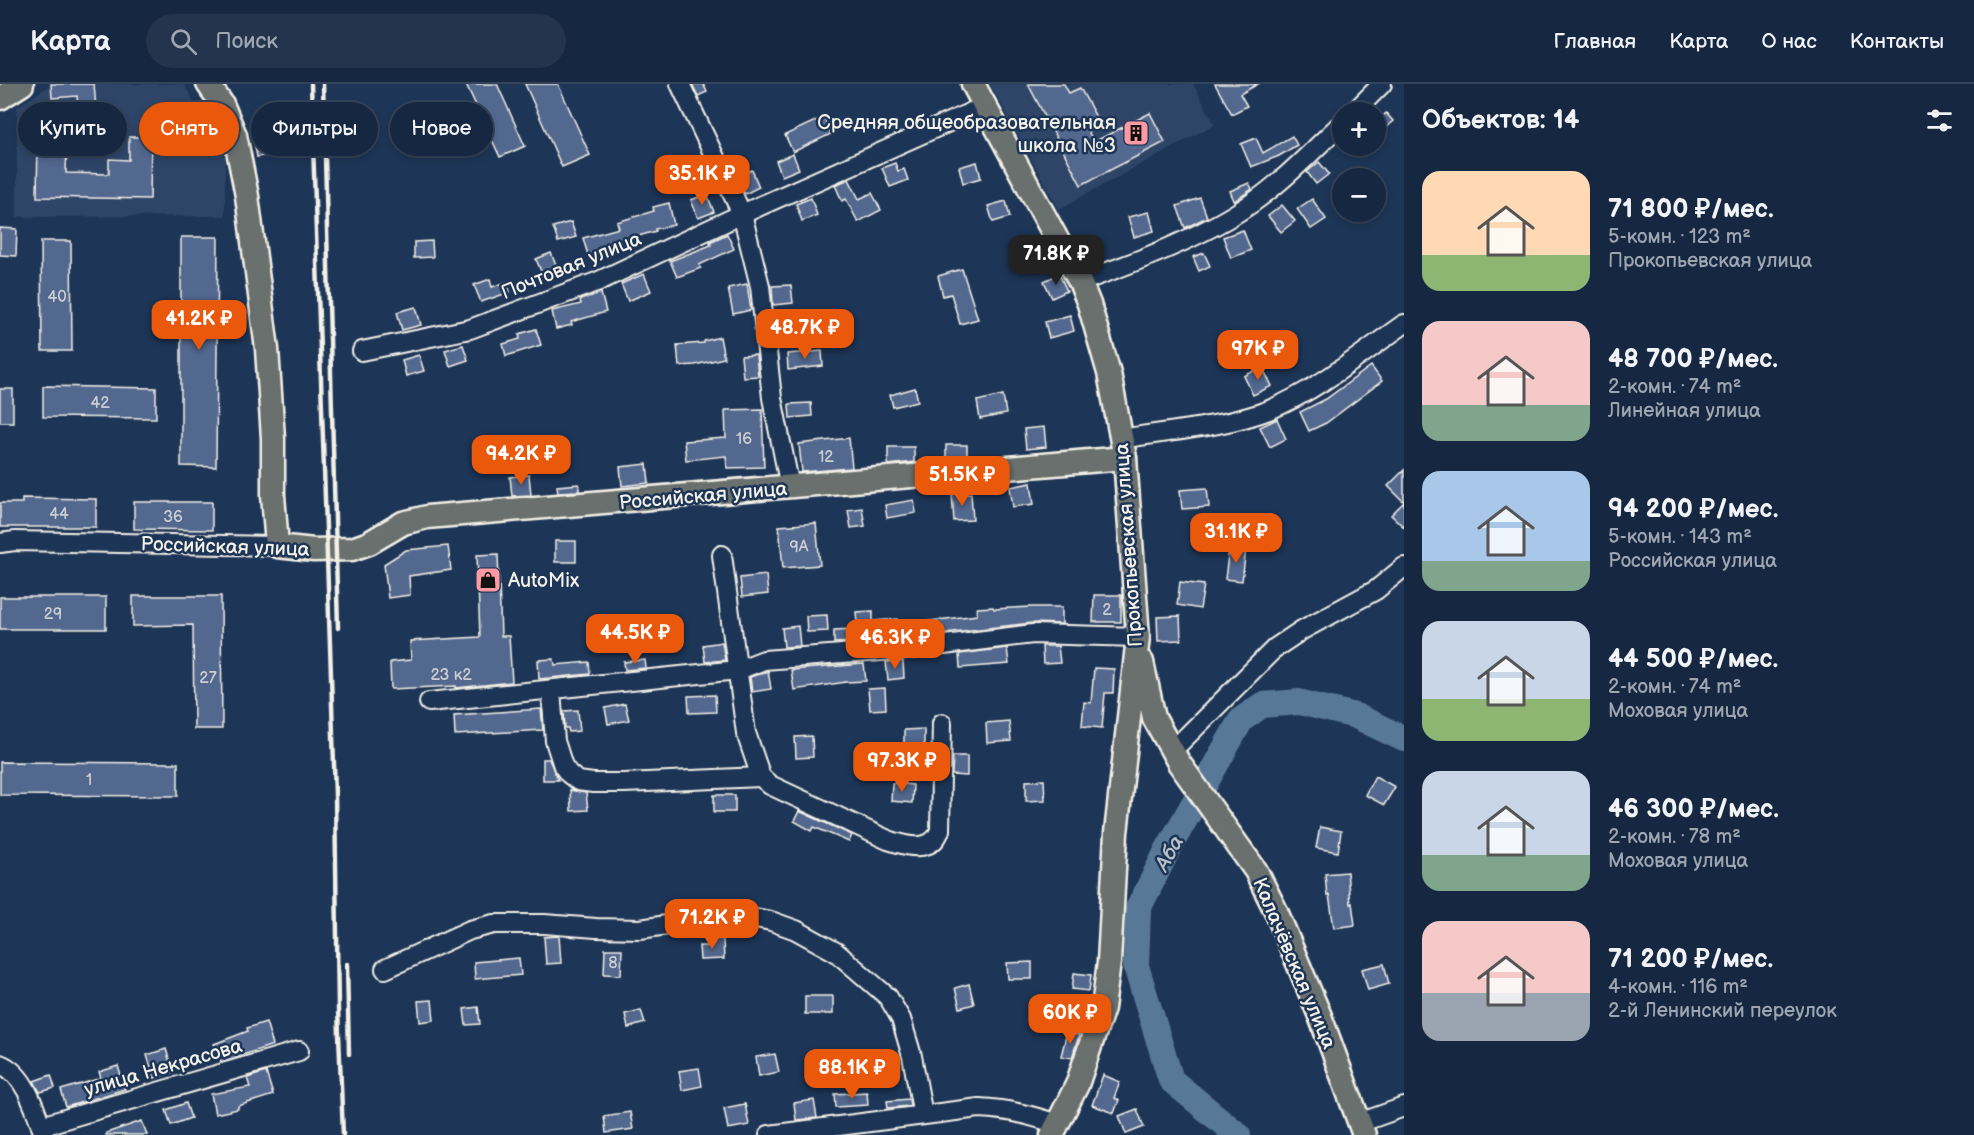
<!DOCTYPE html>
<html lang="ru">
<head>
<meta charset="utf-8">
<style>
  :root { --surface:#162841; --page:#23344c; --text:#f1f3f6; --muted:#9ea6b1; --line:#35445a; --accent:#ea580c }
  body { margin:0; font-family:"Balsamiq Sans",sans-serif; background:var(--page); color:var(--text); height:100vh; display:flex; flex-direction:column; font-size:22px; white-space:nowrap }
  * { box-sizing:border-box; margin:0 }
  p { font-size:20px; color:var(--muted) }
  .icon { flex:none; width:33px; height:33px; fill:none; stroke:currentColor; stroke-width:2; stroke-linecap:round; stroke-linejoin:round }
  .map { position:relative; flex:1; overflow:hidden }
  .details { display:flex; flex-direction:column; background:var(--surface); width:570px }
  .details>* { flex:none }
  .guide { position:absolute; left:18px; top:18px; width:570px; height:54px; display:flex; gap:12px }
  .buttons { position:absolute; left:1332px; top:18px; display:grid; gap:12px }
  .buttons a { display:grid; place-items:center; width:54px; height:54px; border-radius:50%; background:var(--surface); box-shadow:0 3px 9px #0003,0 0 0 2px var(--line); font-size:30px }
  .price { position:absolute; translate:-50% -51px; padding:0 14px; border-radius:12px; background:var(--accent); color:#fff; font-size:20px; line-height:39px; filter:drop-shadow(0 2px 3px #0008) }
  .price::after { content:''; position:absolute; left:50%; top:36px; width:18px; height:14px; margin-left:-9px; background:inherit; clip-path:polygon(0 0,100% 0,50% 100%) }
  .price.current { background:#222; color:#fff }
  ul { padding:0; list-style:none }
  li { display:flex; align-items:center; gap:18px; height:150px; padding:0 18px }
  li span { display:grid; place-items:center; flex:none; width:168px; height:120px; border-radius:18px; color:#555 }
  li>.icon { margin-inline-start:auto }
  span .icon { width:72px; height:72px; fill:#fffc; stroke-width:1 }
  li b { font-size:26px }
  h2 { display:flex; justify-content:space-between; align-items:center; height:72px; padding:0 18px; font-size:26px }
  .pill { padding:0 21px; border-radius:27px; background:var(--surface); box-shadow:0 3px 9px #0003,0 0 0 2px var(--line); font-size:21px; line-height:54px }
  .pill.current { background:var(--accent); color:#fff }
  header { display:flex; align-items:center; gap:36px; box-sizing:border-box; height:84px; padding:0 30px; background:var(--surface); border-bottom:2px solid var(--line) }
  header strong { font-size:28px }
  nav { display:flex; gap:33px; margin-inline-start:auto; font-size:21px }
  .search { width:420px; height:54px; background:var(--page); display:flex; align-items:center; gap:15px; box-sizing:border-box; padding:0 21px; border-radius:33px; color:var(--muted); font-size:22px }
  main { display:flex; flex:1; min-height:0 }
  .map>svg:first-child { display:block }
</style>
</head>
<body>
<header>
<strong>Карта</strong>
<div class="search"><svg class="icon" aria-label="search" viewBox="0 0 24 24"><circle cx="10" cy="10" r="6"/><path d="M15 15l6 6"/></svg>Поиск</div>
<nav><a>Главная</a><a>Карта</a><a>О нас</a><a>Контакты</a></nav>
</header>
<main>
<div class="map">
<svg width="1404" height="1051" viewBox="0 0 1404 1051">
  <rect width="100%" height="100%" fill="#1d3557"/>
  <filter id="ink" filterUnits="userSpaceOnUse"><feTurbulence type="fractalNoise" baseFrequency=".0167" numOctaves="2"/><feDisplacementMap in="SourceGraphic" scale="12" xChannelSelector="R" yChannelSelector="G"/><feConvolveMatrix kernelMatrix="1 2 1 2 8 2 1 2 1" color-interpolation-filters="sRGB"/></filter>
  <g filter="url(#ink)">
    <g fill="#2d4468">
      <polygon points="52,0 184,0 225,73 225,132 17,133 17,23"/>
      <polygon points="990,0 1193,0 1215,40 1059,125"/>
    </g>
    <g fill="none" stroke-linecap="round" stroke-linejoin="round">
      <polyline stroke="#597898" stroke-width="26" points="1238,1051 1171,996 1136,882 1138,825 1167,767 1241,636 1262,621 1299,618 1356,632 1404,655"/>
    </g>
    <g fill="#52688f" stroke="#f4f1e8" stroke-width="1.5">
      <polygon points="51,0 94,0 96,24 78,25 77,12 52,14"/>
      <polygon points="466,0 497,0 525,62 500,73"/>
      <polygon points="525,0 558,0 590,71 562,83"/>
      <polygon points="692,0 703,0 707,8 698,12"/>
      <polygon points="1028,0 1064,0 1069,9 1080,4 1096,33 1084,40 1094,58 1150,29 1165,58 1081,101"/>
      <polygon points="1215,0 1258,0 1240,10 1247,22 1232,30"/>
      <polygon points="1386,29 1393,37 1380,49 1376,43 1376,38"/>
      <polygon points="824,33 831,50 793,68 785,51"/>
      <polygon points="273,49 277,69 257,73 253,52"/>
      <polygon points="1292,52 1297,61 1279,72 1251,83 1241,60 1256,54 1263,69"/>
      <polygon points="129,53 151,53 150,115 37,113 38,54 67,54 66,89 109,90 109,75 129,76"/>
      <polygon points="793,70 799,85 782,92 776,77"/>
      <polygon points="977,78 981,94 963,99 959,83"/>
      <polygon points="1319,78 1329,90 1316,100 1307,88"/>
      <polygon points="895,79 898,87 904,85 908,96 890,103 882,84"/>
      <polygon points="752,86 759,103 745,110 737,93"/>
      <polygon points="849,95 859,115 872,109 881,126 858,138 846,115 842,117 835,101"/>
      <polygon points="1249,99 1252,105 1234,117 1230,107"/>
      <polygon points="707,110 714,128 698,134 691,116"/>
      <polygon points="811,114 817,131 802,137 796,120"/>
      <polygon points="1200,114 1207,133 1185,144 1177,122"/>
      <polygon points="1312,115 1326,135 1311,145 1297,125"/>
      <polygon points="1006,117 1010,133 993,138 988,122"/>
      <polygon points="669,119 674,141 655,145 656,147 614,159 615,163 588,171 583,154 619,144 617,138 654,127 653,123"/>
      <polygon points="1282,121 1295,137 1281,148 1268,132"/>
      <polygon points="1149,128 1154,147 1134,153 1128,133"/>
      <polygon points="571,138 576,153 558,158 553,143"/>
      <polygon points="0,144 17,145 16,172 0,171"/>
      <polygon points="1243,146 1251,166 1231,174 1223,153"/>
      <polygon points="727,150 734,165 699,181 701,184 677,193 670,177 711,161 710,158"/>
      <polygon points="181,153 218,153 216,383 181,382"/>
      <polygon points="41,157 71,157 72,267 42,267"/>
      <polygon points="432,157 433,173 414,174 414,158"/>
      <polygon points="551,169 558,186 543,192 536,175"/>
      <polygon points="1204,169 1210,182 1199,187 1193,173"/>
      <polygon points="962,185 978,235 960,240 951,210 943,212 938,192"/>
      <polygon points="644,190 651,207 628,217 621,200"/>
      <polygon points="1059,190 1067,207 1052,214 1044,197"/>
      <polygon points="490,195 492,203 507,198 510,208 481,218 474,201"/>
      <polygon points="747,200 751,226 733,230 728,204"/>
      <polygon points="791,201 793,219 773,221 772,202"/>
      <polygon points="601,209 606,228 571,238 572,241 556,245 552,227 581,220 580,216"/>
      <polygon points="416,223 421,241 402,246 397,228"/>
      <polygon points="1070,231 1074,247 1049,254 1045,238"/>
      <polygon points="536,245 541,261 506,272 503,260 520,255 519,250"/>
      <polygon points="720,253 724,274 695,281 679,282 677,261 704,259 704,257"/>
      <polygon points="463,261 468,276 450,282 445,266"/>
      <polygon points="822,267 823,282 788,286 787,270"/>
      <polygon points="419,271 424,287 406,292 402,276"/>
      <polygon points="756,271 758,292 743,293 741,272"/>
      <polygon points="1371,282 1382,297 1326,339 1309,347 1300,328 1326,315"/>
      <polygon points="1262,283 1272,302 1253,311 1244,292"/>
      <polygon points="43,302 156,304 156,334 43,333"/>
      <polygon points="915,304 918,317 893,323 890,311"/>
      <rect x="0" y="305" width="13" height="33"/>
      <polygon points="1003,311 1006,330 980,335 977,317"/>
      <polygon points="811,319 812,332 790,334 789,320"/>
      <polygon points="762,325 764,383 727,384 726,372 686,376 684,357 726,354 725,326"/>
      <polygon points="1277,335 1286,355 1270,363 1260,343"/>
      <polygon points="1044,343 1046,363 1026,365 1024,345"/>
      <polygon points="849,354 852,384 802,388 799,360"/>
      <polygon points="946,361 967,361 967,374 946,376"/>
      <polygon points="888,363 914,363 914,378 888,381"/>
      <polygon points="647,380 649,399 622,402 620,383"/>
      <polygon points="1404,386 1404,418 1388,402"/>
      <polygon points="529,391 531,411 512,412 510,393"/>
      <polygon points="1031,399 1034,420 1013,423 1010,403"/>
      <polygon points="579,400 579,407 558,408 557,402"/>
      <polygon points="1207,404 1209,423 1182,425 1180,406"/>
      <polygon points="971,409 973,436 954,437 952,410"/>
      <polygon points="22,414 96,415 96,443 0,443 0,419 22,419"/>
      <polygon points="914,416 916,429 887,434 885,421"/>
      <polygon points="134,418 212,418 212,446 134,445"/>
      <polygon points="1404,418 1404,443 1391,431"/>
      <polygon points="862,424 865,442 851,444 848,426"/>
      <polygon points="816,439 820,481 783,484 779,442"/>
      <rect x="555" y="457" width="21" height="21"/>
      <polygon points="448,462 451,486 409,492 410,511 388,514 384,480 406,466"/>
      <polygon points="1229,463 1246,465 1242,497 1225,495"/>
      <polygon points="498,470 501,552 509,552 512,598 456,604 456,602 391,605 390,578 411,576 410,557 480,553 477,471"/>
      <polygon points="766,491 768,510 742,513 740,494"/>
      <polygon points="1180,498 1204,501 1200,525 1177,521"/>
      <polygon points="1094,511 1121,511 1121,538 1093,538"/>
      <polygon points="133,512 221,512 222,645 194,645 193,541 133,542"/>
      <rect x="0" y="513" width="106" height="32"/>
      <polygon points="993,523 994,525 1030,523 1062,523 1062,540 1032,539 883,556 883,547 858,549 856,528 873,527 873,537 898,535 899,541 977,531 977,524"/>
      <polygon points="827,531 828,547 807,548 806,532"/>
      <polygon points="1180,532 1181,556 1158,557 1157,533"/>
      <polygon points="798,542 800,562 784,563 782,544"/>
      <polygon points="855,545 855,558 834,559 834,546"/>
      <polygon points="722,558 725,576 705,578 703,561"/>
      <polygon points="1042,562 1058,562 1060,579 1043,580"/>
      <polygon points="1007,564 1009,580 960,584 959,570"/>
      <polygon points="554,575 555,581 589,578 590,590 539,595 538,576"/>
      <polygon points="645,576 646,584 625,586 624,578"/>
      <polygon points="903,577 904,594 888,596 886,578"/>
      <polygon points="864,580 866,597 846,598 794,606 791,586"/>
      <polygon points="1094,584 1114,585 1113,609 1105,609 1102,644 1082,642 1084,618 1091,619"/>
      <polygon points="768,587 771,605 752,608 750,593"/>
      <polygon points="885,604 886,625 870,626 868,605"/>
      <polygon points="715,611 716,628 689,629 688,612"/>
      <polygon points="625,620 629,636 608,640 605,624"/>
      <polygon points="541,625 543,646 455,651 454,631"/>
      <polygon points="578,626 580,647 569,648 568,644 565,644 564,627"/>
      <polygon points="1009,637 1011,657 987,659 986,639"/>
      <polygon points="924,645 924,663 904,663 904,646"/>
      <polygon points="812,652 813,673 796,674 795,653"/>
      <polygon points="953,672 967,672 967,692 952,691"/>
      <polygon points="543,675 549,675 558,696 543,696"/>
      <polygon points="0,678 178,679 178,712 0,711"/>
      <polygon points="1375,692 1395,703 1384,721 1365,711"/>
      <polygon points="1044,696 1045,716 1026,717 1026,697"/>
      <polygon points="892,699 913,701 912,719 891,717"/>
      <polygon points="570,706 586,709 588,726 571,727"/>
      <rect x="714" y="711" width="21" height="17"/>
      <polygon points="799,727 852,751 849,758 814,743 812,747 794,737"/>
      <polygon points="1320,743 1341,747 1338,768 1316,764"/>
      <polygon points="1347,788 1350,820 1352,819 1355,841 1334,844 1329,811 1327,812 1325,790"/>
      <polygon points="559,852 561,879 546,880 544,853"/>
      <polygon points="708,855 723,855 724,875 700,876 699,862 708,862"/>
      <polygon points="605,865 622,865 621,891 604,890"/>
      <polygon points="519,874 521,891 475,895 474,878"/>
      <polygon points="1032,878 1032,895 1008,895 1007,879"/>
      <polygon points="1384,880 1389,900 1368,906 1362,885"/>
      <polygon points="1074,889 1091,891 1089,907 1072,905"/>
      <polygon points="969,900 974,920 960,924 955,904"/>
      <rect x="805" y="912" width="28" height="18"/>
      <polygon points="432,916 434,936 420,938 418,917"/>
      <polygon points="1047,916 1071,919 1069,936 1045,932"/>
      <polygon points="478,923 480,940 466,941 464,925"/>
      <polygon points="641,926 645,939 628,944 625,930"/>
      <polygon points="266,938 273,961 221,978 214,960 248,947 247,944"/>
      <polygon points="1067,948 1079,951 1072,974 1061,972"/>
      <polygon points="166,965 173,988 154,994 147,971"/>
      <polygon points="775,970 779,988 759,992 756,973"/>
      <polygon points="118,982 125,1005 66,1023 61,1006 101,994 99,988"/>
      <polygon points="699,984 702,1002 682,1006 679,987"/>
      <polygon points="266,988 273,1011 238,1022 238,1025 215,1030 211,1010 250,1003 247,994"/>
      <polygon points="51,991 55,1004 40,1008 34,997"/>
      <polygon points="1103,991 1120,998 1114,1014 1119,1016 1114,1029 1092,1021"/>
      <polygon points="867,1008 868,1021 836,1023 835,1010"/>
      <polygon points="909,1015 910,1022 888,1024 887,1017"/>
      <polygon points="814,1016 817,1034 796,1036 794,1019"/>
      <polygon points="186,1019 191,1034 171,1041 166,1026"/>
      <polygon points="745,1020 749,1041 728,1045 724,1024"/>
      <polygon points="1137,1025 1144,1043 1126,1050 1119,1032"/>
      <polygon points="630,1028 633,1045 606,1049 604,1032"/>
      <polygon points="142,1037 147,1051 106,1051 106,1049"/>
    </g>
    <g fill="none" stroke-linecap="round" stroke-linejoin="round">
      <g stroke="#f4f1e8" stroke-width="22">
        <g id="minor">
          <polyline points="680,0 742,130 760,202 772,314 790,403"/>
          <polyline points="1354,28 1382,0"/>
          <path d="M1080 198C1136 178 1203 153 1252 119 1285 96 1313 66 1342 39"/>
          <polyline points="362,267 470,245 599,197 742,130 985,22"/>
          <path d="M1121 355C1168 347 1226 343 1269 326 1318 306 1361 270 1404 240"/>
          <polyline points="0,459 15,457 277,462"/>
          <path d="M722 471 746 649 761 693 770 701 888 756C906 762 932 770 940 746L942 639"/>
          <polyline points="551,607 555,657 563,682 569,690 578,697 593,699 624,699 761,693"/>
          <polyline points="429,618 738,586 764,576 920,564 1033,550 1138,553"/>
          <polyline points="1172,667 1275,564 1302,546 1376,506 1404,483"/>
          <polyline points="385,885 470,846 494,840 544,840 596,844 640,845 687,838 750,833 771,837 796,846 836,868 888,913 901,935 912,972 923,1031"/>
          <path d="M0 980C25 989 36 1027 44 1051"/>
          <polyline points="1359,1039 1404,1023"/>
          <polyline points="41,1042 299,967"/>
          <path d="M769 1051 979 1024C1006 1025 1031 1031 1057 1040"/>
        </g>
      </g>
      <g stroke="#f4f1e8" stroke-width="27">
        <g id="major">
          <polyline points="208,0 222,20 235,51 247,112 267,265 273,354 273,411 277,462 314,466 352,465 369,459 403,439 427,433 1125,374"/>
          <polyline points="973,0 1080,198 1089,220 1109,289 1125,374 1138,553 1116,749 1109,878 1103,924 1077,1001 1052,1051"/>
          <polyline points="0,14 22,0"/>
          <polyline points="1142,578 1154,634 1179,679 1256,787 1276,827 1320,932 1364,1051"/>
        </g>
      </g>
      <use href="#minor" stroke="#1d3557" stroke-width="18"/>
      <use href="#major" stroke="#6b706d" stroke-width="22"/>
      <g stroke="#f4f1e8" stroke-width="4.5">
        <polyline points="311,0 335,710 338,925 343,1051"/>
        <polyline points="323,0 338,544"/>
        <polyline points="347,880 349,970"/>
      </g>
    </g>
  </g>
  <defs>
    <g id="building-square" transform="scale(1.35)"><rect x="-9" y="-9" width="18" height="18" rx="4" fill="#ff9aa2" stroke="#1d3557"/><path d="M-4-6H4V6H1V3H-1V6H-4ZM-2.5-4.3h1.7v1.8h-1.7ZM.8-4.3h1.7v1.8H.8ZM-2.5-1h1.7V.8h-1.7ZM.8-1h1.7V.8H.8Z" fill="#111"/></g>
    <g id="shop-square" transform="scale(1.35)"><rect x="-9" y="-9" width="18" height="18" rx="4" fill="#ff9aa2" stroke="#1d3557"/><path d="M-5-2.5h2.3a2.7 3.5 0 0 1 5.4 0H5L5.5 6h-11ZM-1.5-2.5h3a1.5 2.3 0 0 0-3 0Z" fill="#111"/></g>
  </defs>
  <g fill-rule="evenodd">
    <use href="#building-square" x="1136" y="49"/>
    <use href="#shop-square" x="488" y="496"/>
  </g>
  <g text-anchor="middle" stroke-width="5" stroke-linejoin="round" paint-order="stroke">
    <g font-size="16" fill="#cccfd2">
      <text x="57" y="218">40</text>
      <text x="100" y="324">42</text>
      <text x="744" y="360">16</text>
      <text x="826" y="378">12</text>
      <text x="59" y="435">44</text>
      <text x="173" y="438">36</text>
      <text x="799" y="468">9А</text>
      <text x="1107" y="531">2</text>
      <text x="53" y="535">29</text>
      <text x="451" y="596">23 к2</text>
      <text x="208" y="599">27</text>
      <text x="89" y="701">1</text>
      <text x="613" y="884">8</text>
    </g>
    <g font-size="20" fill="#f4f1e8" stroke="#1d3557" text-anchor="end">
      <text x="1116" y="45">Средняя общеобразовательная<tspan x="1116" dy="23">школа №3</tspan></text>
      <text x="508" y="503" text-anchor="start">AutoMix</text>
    </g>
    <g font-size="20" fill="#f4f1e8" stroke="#1d3557">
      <text transform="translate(571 181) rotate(-22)" y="7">Почтовая улица</text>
      <text transform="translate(703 411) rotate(-5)" y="7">Российская улица</text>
      <text transform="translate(1128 461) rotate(-94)" y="7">Прокопьевская улица</text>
      <text transform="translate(225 462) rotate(2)" y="7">Российская улица</text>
      <text transform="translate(1295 879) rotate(67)" y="7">Калачёвская улица</text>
      <text transform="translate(163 983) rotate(-16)" y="7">улица Некрасова</text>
    </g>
    <g font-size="21" font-style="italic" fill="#b6c1c8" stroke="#1d3557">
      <text transform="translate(1169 769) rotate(-61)" y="7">Аба</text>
    </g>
  </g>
</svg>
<div class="buttons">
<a>+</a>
<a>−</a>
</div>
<b class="price" style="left:702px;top:122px">35.1K ₽</b>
<b class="price current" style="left:1056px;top:202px">71.8K ₽</b>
<b class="price" style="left:199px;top:267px">41.2K ₽</b>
<b class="price" style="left:805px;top:276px">48.7K ₽</b>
<b class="price" style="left:1258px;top:297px">97K ₽</b>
<b class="price" style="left:521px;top:402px">94.2K ₽</b>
<b class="price" style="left:962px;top:423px">51.5K ₽</b>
<b class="price" style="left:1236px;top:480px">31.1K ₽</b>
<b class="price" style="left:635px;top:581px">44.5K ₽</b>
<b class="price" style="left:895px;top:586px">46.3K ₽</b>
<b class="price" style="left:902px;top:709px">97.3K ₽</b>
<b class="price" style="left:712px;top:866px">71.2K ₽</b>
<b class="price" style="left:1070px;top:961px">60K ₽</b>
<b class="price" style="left:852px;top:1016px">88.1K ₽</b>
<div class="guide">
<a class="pill">Купить</a>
<a class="pill current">Снять</a>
<a class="pill">Фильтры</a>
<a class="pill">Новое</a>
</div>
</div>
<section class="details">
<h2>Объектов: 14<svg class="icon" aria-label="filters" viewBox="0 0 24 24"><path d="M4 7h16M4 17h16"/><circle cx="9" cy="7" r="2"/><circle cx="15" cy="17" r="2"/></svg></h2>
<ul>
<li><span style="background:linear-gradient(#ffd9b3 70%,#8fb573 0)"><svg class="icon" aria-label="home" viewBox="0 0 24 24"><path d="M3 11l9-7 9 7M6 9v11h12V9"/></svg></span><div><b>71 800 ₽/мес.</b><p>5-комн. · 123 m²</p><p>Прокопьевская улица</p></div></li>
<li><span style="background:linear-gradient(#f6c9c9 70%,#7fa58c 0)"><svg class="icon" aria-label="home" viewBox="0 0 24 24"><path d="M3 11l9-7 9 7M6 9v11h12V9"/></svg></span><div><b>48 700 ₽/мес.</b><p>2-комн. · 74 m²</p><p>Линейная улица</p></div></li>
<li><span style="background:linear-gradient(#a9c7e8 75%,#7fa58c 0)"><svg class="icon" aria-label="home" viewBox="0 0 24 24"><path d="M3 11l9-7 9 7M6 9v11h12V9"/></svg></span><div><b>94 200 ₽/мес.</b><p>5-комн. · 143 m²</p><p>Российская улица</p></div></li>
<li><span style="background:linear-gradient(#c9d6e8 65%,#8fb573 0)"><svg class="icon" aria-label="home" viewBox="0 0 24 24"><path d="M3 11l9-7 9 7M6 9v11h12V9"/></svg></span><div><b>44 500 ₽/мес.</b><p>2-комн. · 74 m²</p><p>Моховая улица</p></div></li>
<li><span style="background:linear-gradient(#c9d6e8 70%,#7fa58c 0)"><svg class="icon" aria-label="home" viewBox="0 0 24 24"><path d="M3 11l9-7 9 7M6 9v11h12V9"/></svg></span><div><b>46 300 ₽/мес.</b><p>2-комн. · 78 m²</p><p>Моховая улица</p></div></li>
<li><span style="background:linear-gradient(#f6c9c9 60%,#9aa5b1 0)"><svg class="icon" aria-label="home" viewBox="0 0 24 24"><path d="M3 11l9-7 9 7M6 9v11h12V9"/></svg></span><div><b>71 200 ₽/мес.</b><p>4-комн. · 116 m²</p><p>2-й Ленинский переулок</p></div></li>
</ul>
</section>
</main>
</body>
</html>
